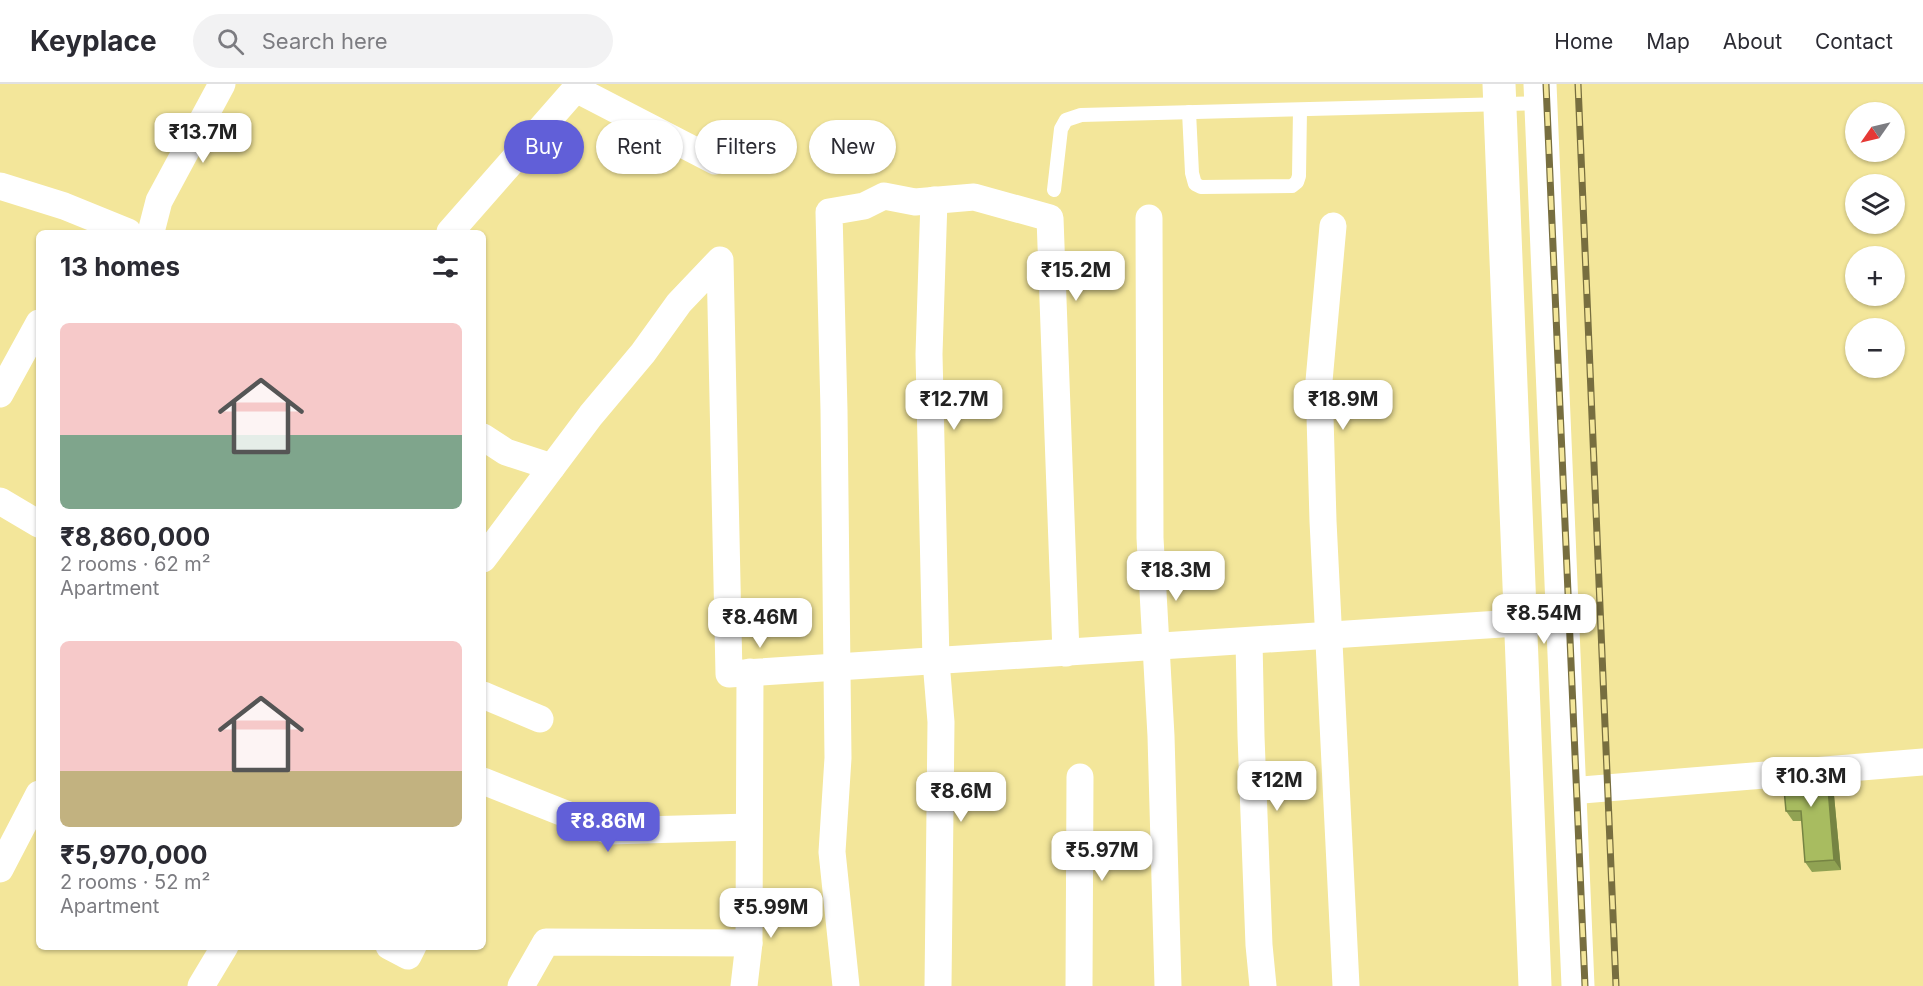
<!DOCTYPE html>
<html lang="en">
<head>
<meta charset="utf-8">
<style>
  :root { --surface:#fff; --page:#f2f2f3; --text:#2b2b33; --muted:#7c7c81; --line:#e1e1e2; --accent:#615fd8 }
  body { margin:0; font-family:Inter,sans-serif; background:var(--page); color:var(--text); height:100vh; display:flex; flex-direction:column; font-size:22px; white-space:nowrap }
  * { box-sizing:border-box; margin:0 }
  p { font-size:20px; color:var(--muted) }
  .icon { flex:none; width:33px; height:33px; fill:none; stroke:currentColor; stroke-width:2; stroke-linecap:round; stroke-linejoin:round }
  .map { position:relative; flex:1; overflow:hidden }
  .panel { position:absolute; left:36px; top:146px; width:450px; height:720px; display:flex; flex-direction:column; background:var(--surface); border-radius:9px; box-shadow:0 2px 4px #0004 }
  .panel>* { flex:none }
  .top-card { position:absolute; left:504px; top:36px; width:570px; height:54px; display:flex; gap:12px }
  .needle { width:39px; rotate:236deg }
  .controls { position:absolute; left:1845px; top:18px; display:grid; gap:12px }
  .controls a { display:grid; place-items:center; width:60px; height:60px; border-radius:50%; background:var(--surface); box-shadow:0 2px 4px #0004; font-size:30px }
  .price { position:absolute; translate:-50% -51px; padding:0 14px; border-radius:12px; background:#fff; color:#222; font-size:20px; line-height:39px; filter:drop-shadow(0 2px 3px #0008) }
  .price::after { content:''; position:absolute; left:50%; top:36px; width:18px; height:14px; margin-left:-9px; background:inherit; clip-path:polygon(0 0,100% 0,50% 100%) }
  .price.active { background:var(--accent); color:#fff }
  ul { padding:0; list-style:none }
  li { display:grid; align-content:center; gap:12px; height:318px; padding:0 24px }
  li span { display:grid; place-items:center; height:186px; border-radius:9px; color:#555 }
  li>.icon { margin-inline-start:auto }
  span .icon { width:108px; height:108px; fill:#fffc; stroke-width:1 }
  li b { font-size:26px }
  h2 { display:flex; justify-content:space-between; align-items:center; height:72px; padding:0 24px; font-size:26px }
  .tag { padding:0 21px; border-radius:27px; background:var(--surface); box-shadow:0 2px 4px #0004; font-size:21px; line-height:54px }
  .tag.active { background:var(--accent); color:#fff }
  header { display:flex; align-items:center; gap:36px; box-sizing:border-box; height:84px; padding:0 30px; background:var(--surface); border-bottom:2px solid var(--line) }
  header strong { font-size:28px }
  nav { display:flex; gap:33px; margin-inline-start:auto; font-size:21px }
  .search { width:420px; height:54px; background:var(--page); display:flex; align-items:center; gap:15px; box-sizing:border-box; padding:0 21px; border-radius:33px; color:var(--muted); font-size:22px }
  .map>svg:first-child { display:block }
</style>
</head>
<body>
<header>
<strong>Keyplace</strong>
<div class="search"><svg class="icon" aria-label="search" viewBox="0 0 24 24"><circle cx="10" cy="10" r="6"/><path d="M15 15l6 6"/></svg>Search here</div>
<nav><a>Home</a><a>Map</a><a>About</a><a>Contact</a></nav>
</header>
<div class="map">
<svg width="1923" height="902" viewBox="0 0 1923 902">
  <rect width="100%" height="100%" fill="#f3e69a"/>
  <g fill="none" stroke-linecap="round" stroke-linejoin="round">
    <g stroke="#fff" stroke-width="14">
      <polyline points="1189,28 1192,89 1195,100 1201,103 1292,102 1297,98 1299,92 1300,26"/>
      <polyline points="1054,106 1061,45 1066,36 1081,31 1541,19"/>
    </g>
    <g stroke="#fff" stroke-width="27">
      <polyline points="576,5 715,77"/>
      <polyline points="0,102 64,122 128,148"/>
      <polyline points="934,116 929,270 936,577 941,638 938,902"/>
      <polyline points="1149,134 1150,454 1161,652 1168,902"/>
      <polyline points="1333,142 1319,297 1323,437 1346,902"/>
      <polyline points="151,148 159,117 222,0"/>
      <polyline points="450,148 580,0"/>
      <polyline points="0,310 39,239"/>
      <polyline points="483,353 506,368 552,383 591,331 643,269 679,219 720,176 729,590 1563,536"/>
      <polyline points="0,417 39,440"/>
      <polyline points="483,475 552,383"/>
      <polyline points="1249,557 1251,652 1259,861 1263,902"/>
      <polyline points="483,611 540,635"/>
      <polyline points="483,697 609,747 749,743"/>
      <polyline points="1570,707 1923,678"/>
      <polyline points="0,785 39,710"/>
      <polyline points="389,862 408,872 413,862"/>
      <polyline points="201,902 225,862"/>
      <polyline points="521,902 546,858 749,859 750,588"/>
      <polyline points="744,902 749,859"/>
      <polyline points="846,902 832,768 838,674 834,326 829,128 864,122 884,112 915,118 974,113 1050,134 1066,569"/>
      <polyline points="1079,902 1080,693"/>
    </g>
    <g stroke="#fff" stroke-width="33">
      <polyline points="1499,0 1535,902"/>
      <polyline points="1540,0 1578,902"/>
    </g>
    <g stroke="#776e3f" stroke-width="7">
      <g id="rail">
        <polyline points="1546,0 1585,902"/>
        <polyline points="1578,0 1616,902"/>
      </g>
    </g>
    <use href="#rail" stroke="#f3e69a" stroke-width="4.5" stroke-dasharray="14" stroke-linecap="butt"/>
  </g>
  <polygon fill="#90a253" points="1826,680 1832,690 1841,786 1812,788 1805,778 1802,737 1793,737 1786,727"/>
  <polygon fill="#768443" points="1826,680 1832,690 1841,786 1834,776"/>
  <polygon fill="#a8bc60" stroke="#768443" stroke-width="1.5" points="1826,680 1834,776 1805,778 1801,727 1786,727 1782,683"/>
</svg>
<div class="controls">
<a><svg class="needle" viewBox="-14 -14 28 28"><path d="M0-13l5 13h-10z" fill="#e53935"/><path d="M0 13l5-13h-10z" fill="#7c7c81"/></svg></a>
<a><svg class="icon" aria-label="layers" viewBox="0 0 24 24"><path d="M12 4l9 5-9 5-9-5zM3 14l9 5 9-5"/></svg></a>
<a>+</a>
<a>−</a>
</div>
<b class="price" style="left:203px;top:80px">₹13.7M</b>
<b class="price" style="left:1076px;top:218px">₹15.2M</b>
<b class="price" style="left:954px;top:347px">₹12.7M</b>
<b class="price" style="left:1343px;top:347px">₹18.9M</b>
<b class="price" style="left:1176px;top:518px">₹18.3M</b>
<b class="price" style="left:1544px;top:561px">₹8.54M</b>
<b class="price" style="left:760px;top:565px">₹8.46M</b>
<b class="price" style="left:1811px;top:724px">₹10.3M</b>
<b class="price" style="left:1277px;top:728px">₹12M</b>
<b class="price" style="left:961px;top:739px">₹8.6M</b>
<b class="price active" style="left:608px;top:769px">₹8.86M</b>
<b class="price" style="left:1102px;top:798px">₹5.97M</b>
<b class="price" style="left:771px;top:855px">₹5.99M</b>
<div class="top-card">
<a class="tag active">Buy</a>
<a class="tag">Rent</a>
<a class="tag">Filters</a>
<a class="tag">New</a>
</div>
<section class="panel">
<h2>13 homes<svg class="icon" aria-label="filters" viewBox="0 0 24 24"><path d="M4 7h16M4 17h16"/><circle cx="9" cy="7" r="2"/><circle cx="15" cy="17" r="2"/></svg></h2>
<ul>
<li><span style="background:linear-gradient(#f6c9c9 60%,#7fa58c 0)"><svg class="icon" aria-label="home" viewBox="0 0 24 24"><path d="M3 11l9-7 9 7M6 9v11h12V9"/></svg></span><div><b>₹8,860,000</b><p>2 rooms · 62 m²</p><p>Apartment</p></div></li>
<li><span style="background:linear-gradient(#f6c9c9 70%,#c2b280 0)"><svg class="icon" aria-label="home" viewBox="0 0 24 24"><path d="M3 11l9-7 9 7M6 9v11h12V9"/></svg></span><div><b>₹5,970,000</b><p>2 rooms · 52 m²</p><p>Apartment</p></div></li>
</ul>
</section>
</div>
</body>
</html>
